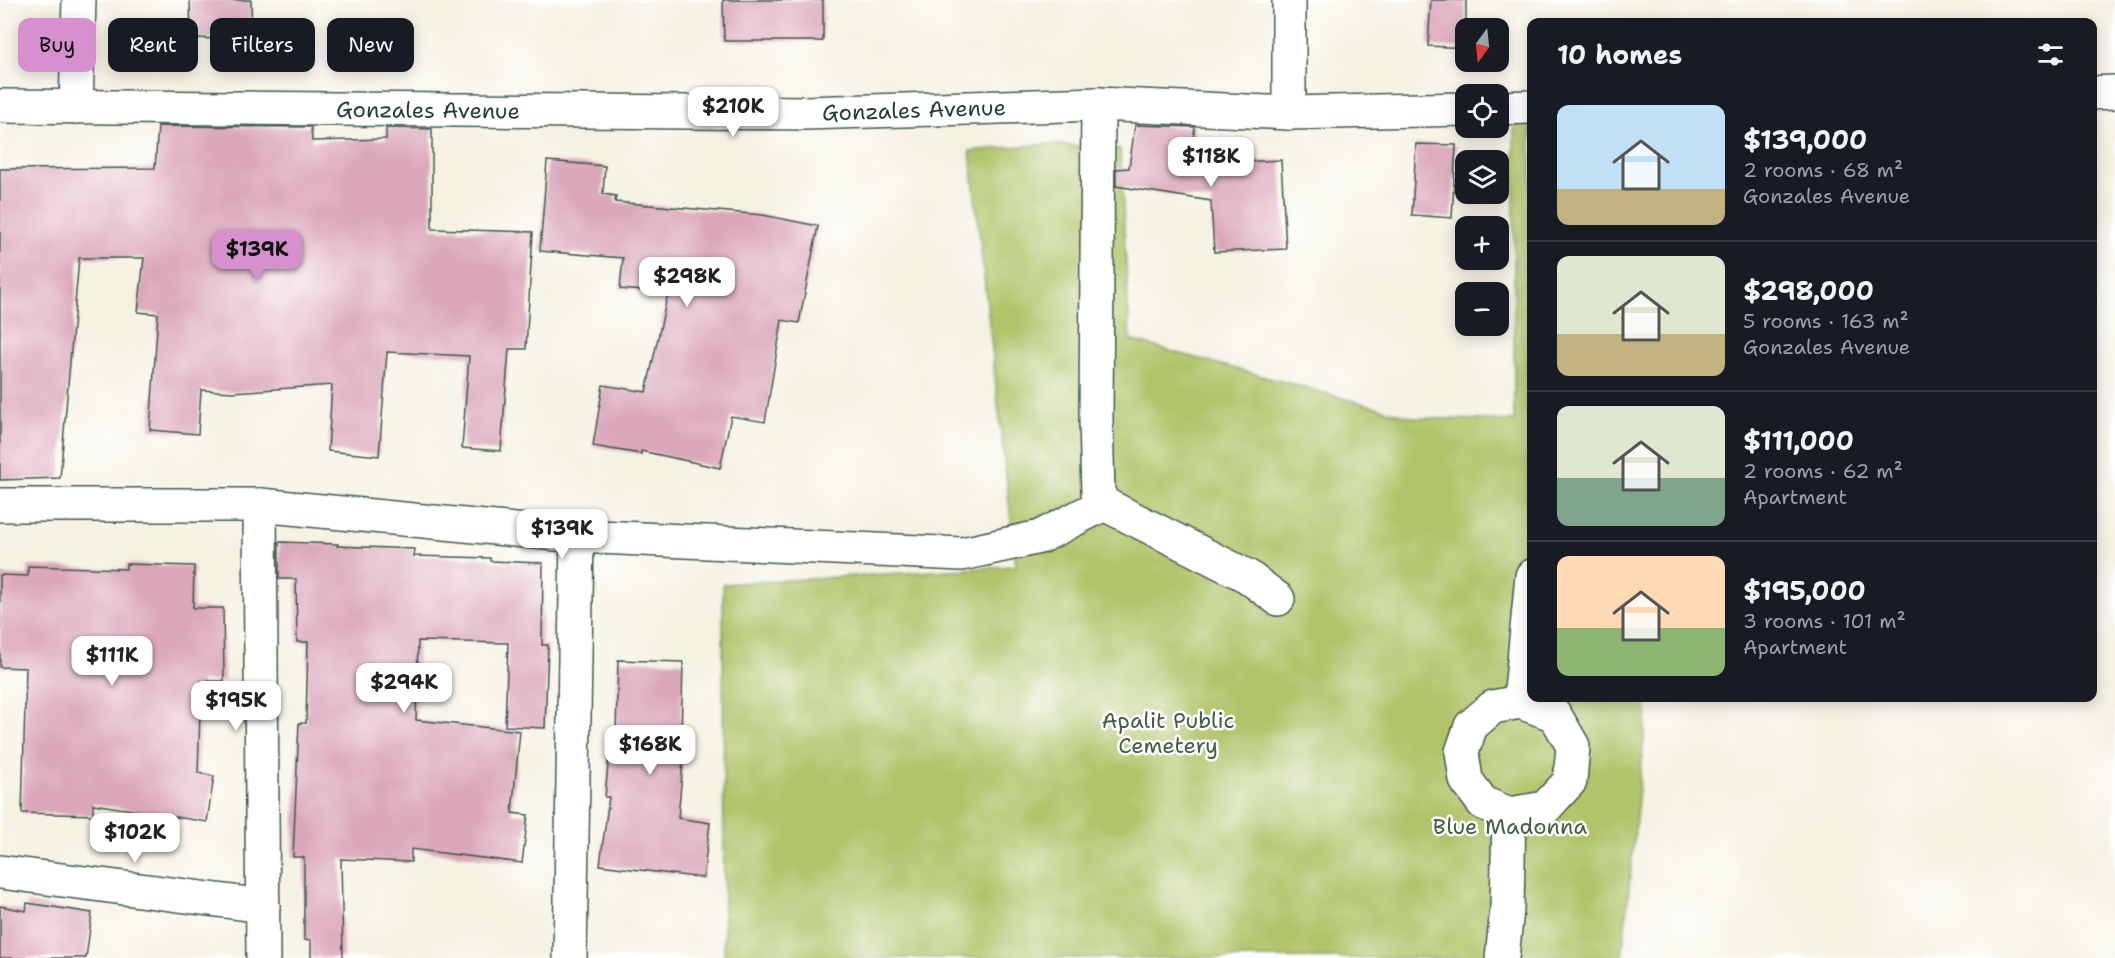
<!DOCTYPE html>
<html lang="en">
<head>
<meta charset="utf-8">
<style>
  :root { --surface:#171b24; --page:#242831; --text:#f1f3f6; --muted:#9ea1a6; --line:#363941; --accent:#d690ce }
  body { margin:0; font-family:"Shantell Sans",sans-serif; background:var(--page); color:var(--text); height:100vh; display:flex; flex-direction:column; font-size:22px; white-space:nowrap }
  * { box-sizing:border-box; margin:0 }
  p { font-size:20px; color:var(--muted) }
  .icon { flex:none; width:33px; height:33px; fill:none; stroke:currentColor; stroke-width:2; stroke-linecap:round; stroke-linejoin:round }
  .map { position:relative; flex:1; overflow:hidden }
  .panel { position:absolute; left:1527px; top:18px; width:570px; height:684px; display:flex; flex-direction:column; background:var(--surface); border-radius:12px; box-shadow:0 3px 15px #0003 }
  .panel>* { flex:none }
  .guide { position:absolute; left:18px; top:18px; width:570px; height:54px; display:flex; gap:12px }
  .needle { width:39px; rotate:195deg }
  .tools { position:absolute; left:1455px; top:18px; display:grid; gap:12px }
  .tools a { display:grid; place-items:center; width:54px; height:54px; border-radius:12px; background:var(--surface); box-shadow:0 3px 15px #0003; font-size:30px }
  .price { position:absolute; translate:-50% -51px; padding:0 14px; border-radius:12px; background:#fff; color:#222; font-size:20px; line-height:39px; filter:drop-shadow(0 2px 3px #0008) }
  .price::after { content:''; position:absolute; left:50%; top:36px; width:18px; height:14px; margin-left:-9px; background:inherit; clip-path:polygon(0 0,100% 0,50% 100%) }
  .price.selected { background:var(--accent); color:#111 }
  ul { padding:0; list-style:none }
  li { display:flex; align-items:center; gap:18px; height:150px; padding:0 30px }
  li+li { border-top:2px solid var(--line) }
  li span { display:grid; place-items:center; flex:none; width:168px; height:120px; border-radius:12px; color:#555 }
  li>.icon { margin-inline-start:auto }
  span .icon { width:72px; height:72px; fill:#fffc; stroke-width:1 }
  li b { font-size:26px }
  h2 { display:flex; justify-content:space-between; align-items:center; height:72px; padding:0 30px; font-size:26px }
  .tag { padding:0 21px; border-radius:12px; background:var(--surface); box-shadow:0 3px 15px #0003; font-size:21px; line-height:54px }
  .tag.selected { background:var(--accent); color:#111 }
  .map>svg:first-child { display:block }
</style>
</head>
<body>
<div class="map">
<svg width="2115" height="958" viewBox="0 0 2115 958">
  <rect width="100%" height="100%" fill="#fff"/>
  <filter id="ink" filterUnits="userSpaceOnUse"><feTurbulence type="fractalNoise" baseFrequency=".0167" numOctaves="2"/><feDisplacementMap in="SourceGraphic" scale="12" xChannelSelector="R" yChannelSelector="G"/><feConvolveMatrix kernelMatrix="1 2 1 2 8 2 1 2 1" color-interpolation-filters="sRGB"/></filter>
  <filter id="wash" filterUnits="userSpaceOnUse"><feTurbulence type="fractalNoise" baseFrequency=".008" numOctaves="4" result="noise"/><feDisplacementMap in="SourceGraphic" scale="24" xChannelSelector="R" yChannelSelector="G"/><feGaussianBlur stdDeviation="1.35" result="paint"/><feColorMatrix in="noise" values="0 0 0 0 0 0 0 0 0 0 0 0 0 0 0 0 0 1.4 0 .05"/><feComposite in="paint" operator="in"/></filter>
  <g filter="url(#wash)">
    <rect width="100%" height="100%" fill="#f5f2e2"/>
    <polygon fill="#b0c56a" stroke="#68814f" stroke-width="1.5" points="1514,122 1531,122 1532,698 1648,698 1622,958 724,958 723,584 1016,566 970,151 1046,144 1120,149 1130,340 1416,418 1514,421"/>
    <g id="blocks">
      <g fill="#dba7bb">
        <polygon points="190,0 251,0 252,40 191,38"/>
        <polygon points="723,0 823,0 823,41 724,41"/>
        <polygon points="1431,0 1466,0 1466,48 1428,46"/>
        <polygon points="1135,125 1195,127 1189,165 1281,160 1286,249 1214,252 1211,201 1116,186 1116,169 1129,168"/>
        <polygon points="158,126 311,127 312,141 386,139 386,128 432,129 432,229 533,232 526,349 509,349 501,451 462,448 469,356 387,352 379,456 328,451 332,385 233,392 201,390 198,434 150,430 158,314 138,312 144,258 79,258 60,478 0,480 0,169 155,168"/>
        <polygon points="1416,144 1456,145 1452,218 1412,215"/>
        <polygon points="547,161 605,166 603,194 616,196 615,202 763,215 818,226 799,323 782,320 765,422 731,416 720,468 641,451 641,454 593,446 603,385 646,392 668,293 620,289 623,258 540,251"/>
        <polygon points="279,542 338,544 337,546 415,549 414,556 490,558 490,561 543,563 542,645 548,645 545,728 505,726 508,643 418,641 416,720 520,731 512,813 528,815 522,863 411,849 411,862 341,859 343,958 311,958 311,940 304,940 304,857 293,857 299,723 306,723 308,642 297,642 296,579 279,579"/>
        <polygon points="126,564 194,566 193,608 223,608 224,681 201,681 198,773 214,776 207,822 93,804 93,815 22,813 26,668 0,667 0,575 28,576 28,566 126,569"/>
        <polygon points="618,660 683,662 681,738 685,739 678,818 710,823 703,878 600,865 609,797 605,797 611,733 616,733"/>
        <polygon points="27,903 92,913 86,958 0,958 0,906 26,911"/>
      </g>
    </g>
  </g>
  <g filter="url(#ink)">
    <use href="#blocks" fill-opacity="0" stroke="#3f584e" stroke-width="1.5"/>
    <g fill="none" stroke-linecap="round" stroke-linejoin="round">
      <g stroke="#3f584e" stroke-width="36">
        <g id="minor">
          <polyline points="1098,104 1096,420 1098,493 1104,504 1247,576 1278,599"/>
          <polyline points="76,107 79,0"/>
          <polyline points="1289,113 1289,0"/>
          <polyline points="0,505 260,505 577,536 962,554 1040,537 1104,504"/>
          <polyline points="260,505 263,958"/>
          <polygon points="1520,702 1555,715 1573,746 1570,781 1545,808 1509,814 1483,803 1466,780 1462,752 1471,726 1493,707"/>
          <polyline points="1520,702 1532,576"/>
          <polyline points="0,872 263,906"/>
          <polyline points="570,958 577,536"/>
          <polyline points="1502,958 1507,909 1509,814"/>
        </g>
      </g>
      <g stroke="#3f584e" stroke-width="36">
        <g id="major">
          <polyline points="2092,93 2115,92"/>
          <path id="s1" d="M0 106 805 113 1098 104 1289 113 1466 109"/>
          <polyline points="1498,108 1532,107"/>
        </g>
      </g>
      <use href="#minor" stroke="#fff" stroke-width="33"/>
      <use href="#major" stroke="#fff" stroke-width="33"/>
    </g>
  </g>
  <g text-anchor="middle" stroke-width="5" stroke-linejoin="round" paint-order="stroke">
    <g font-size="22" fill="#1f3d34" stroke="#fff">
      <text dy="8" stroke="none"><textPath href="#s1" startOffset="428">Gonzales Avenue</textPath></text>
      <text dy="8" stroke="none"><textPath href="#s1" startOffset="914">Gonzales Avenue</textPath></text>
    </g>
    <g font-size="22" fill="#435f42" stroke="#fff">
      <text x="1168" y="728">Apalit Public<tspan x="1168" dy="25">Cemetery</tspan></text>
      <text x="1510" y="834">Blue Madonna</text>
    </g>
  </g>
</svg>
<div class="tools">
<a><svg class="needle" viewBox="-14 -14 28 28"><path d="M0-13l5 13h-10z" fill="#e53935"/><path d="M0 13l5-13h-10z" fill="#9ea1a6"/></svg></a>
<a><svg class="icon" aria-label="locate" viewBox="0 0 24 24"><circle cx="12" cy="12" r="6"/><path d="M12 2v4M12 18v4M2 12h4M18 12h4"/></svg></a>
<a><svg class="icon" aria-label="layers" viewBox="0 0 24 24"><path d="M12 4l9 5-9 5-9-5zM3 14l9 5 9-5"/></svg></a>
<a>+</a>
<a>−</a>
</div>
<b class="price" style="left:733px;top:138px">$210K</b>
<b class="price" style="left:1211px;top:188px">$118K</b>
<b class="price selected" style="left:257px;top:281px">$139K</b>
<b class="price" style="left:687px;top:308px">$298K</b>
<b class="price" style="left:562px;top:560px">$139K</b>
<b class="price" style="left:112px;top:687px">$111K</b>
<b class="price" style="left:404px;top:714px">$294K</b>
<b class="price" style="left:236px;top:732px">$195K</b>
<b class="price" style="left:650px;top:776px">$168K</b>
<b class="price" style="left:135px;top:864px">$102K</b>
<div class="guide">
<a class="tag selected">Buy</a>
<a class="tag">Rent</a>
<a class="tag">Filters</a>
<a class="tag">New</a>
</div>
<section class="panel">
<h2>10 homes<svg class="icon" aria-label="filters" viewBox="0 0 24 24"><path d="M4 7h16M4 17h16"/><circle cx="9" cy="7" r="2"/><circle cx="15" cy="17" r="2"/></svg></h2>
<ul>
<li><span style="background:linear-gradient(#bfe0f5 70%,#c2b280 0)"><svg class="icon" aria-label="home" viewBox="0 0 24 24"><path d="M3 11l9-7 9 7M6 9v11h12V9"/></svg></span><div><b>$139,000</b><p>2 rooms · 68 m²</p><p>Gonzales Avenue</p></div></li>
<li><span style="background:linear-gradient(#dfe7d0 65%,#c2b280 0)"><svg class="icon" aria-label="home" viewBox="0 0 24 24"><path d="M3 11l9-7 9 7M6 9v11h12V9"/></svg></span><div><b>$298,000</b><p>5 rooms · 163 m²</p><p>Gonzales Avenue</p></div></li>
<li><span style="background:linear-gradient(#dfe7d0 60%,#7fa58c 0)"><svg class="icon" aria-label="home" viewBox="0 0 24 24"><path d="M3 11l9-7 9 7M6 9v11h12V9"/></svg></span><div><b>$111,000</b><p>2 rooms · 62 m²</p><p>Apartment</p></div></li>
<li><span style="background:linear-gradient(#ffd9b3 60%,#8fb573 0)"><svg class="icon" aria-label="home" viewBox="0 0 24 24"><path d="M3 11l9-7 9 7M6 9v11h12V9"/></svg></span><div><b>$195,000</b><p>3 rooms · 101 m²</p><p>Apartment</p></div></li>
</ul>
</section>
</div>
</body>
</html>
